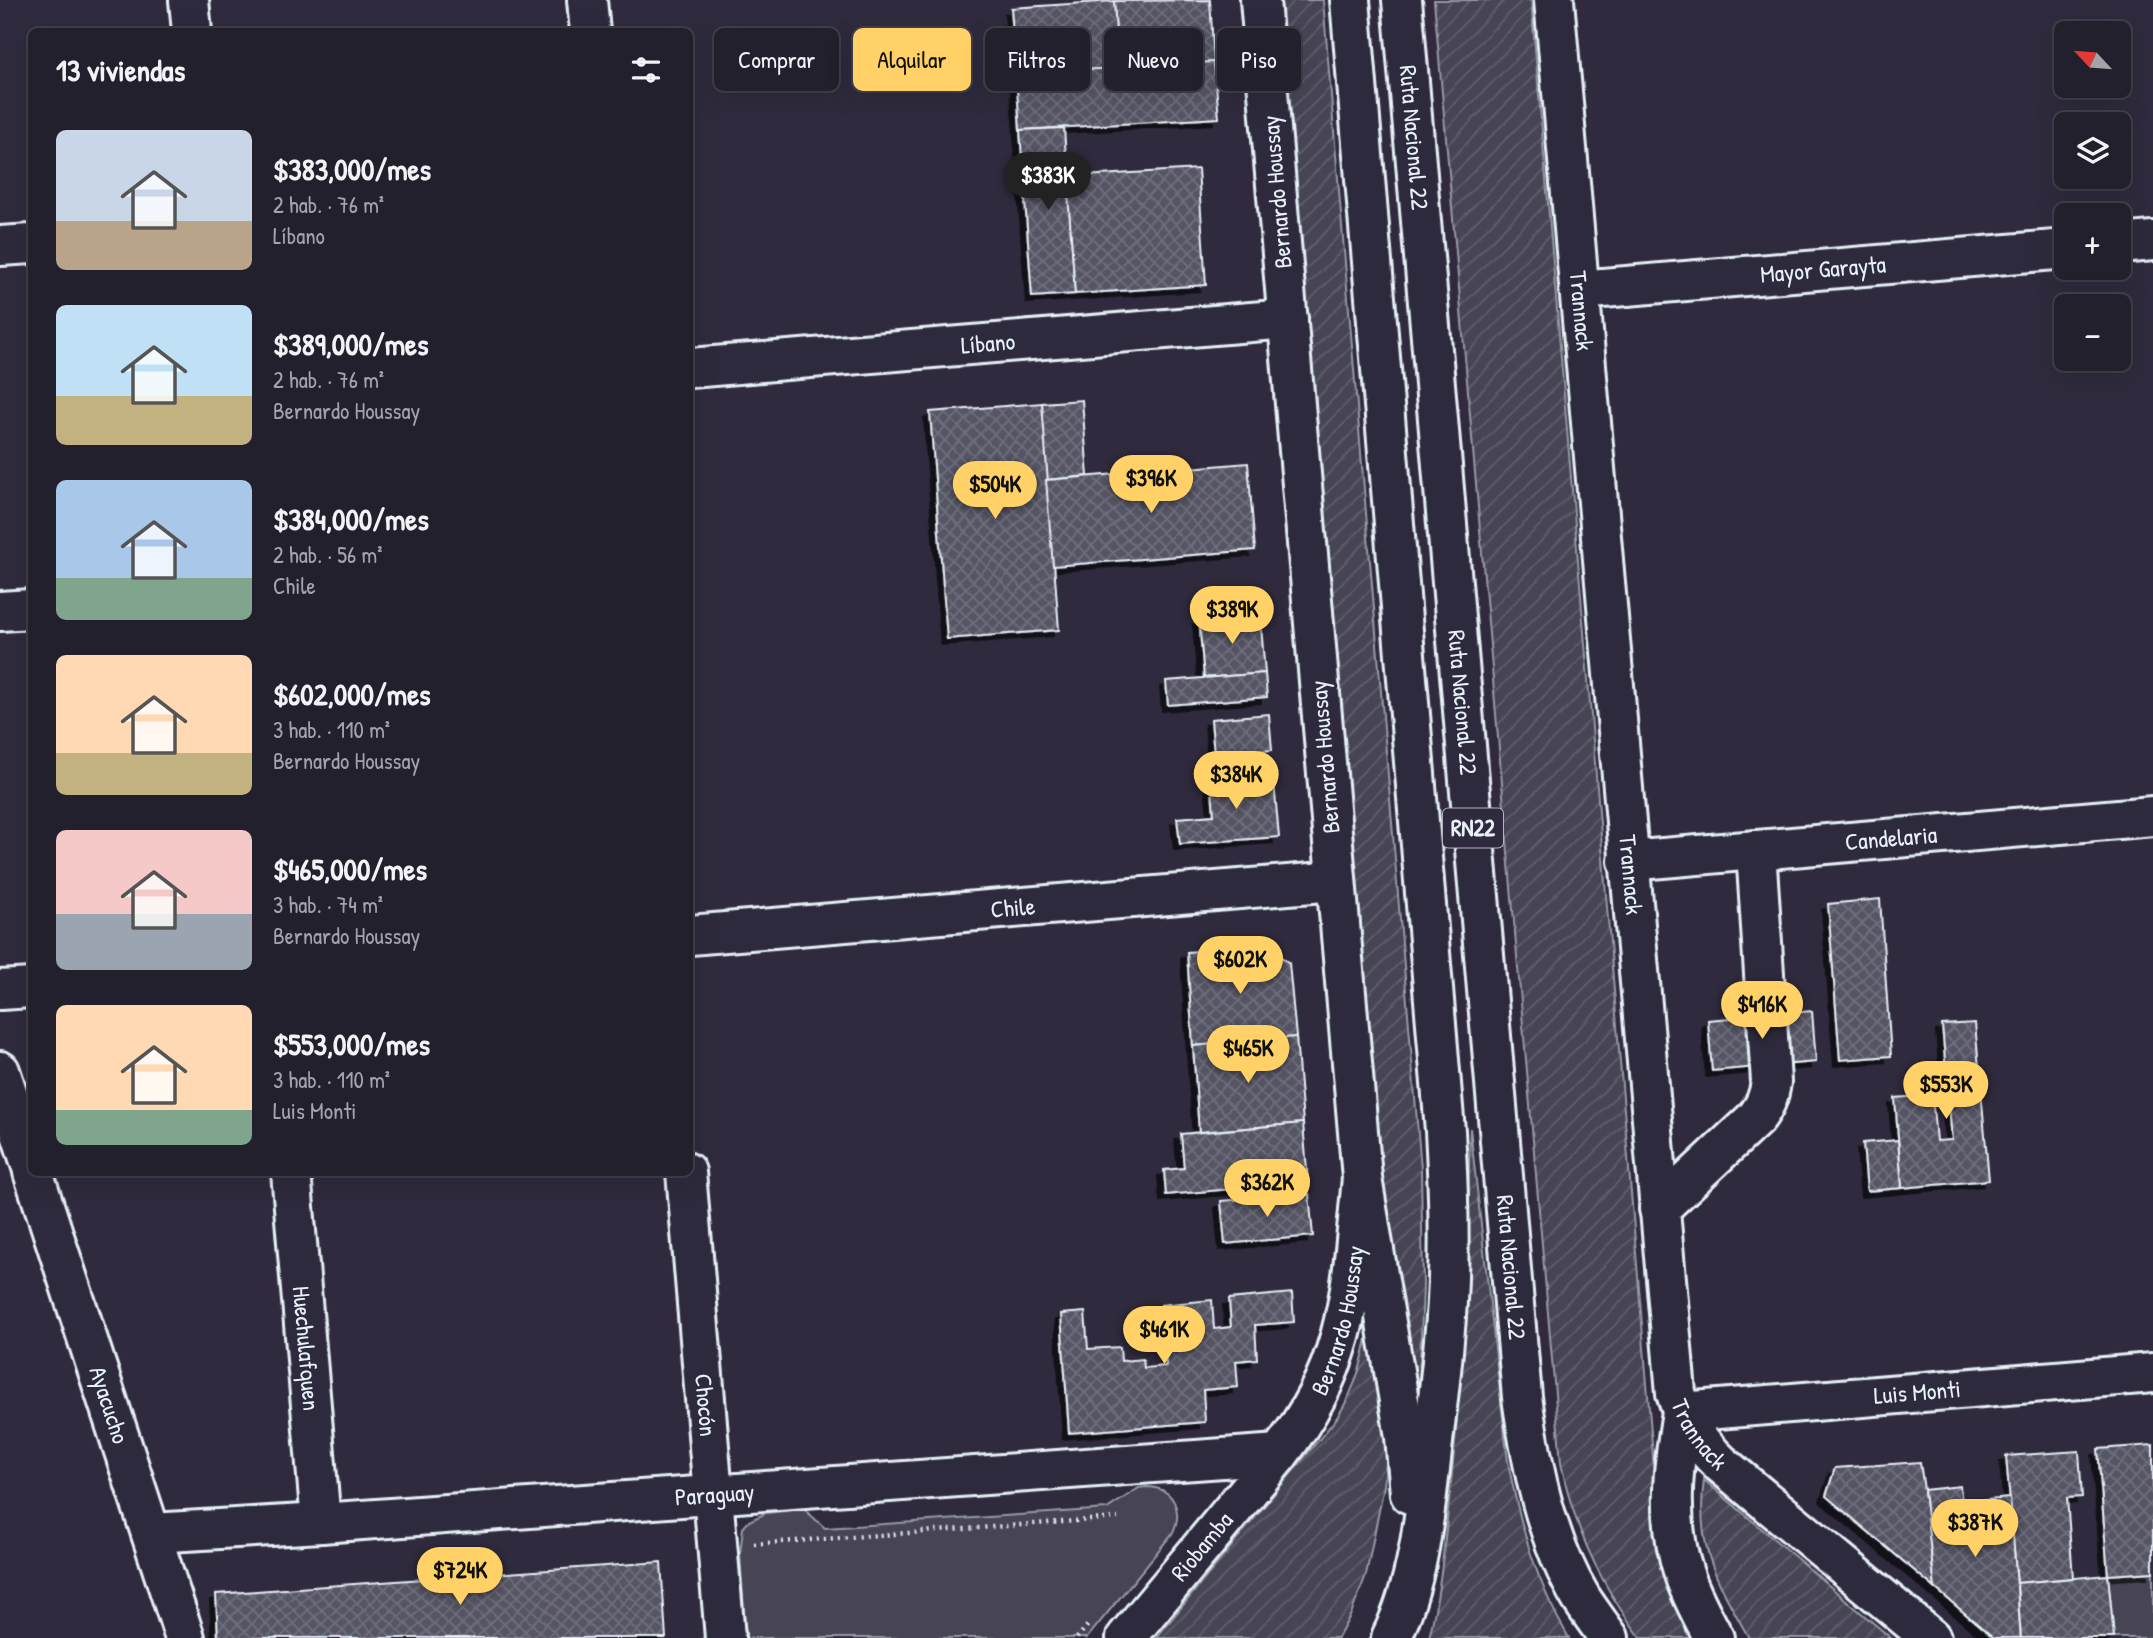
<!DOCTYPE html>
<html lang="es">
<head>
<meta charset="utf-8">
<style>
  :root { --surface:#23202e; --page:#2b2836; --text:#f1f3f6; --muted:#a3a3aa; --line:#403e4a; --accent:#ffd166 }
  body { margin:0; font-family:"Patrick Hand",sans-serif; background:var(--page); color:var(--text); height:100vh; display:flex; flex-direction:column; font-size:26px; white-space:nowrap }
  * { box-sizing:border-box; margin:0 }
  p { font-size:23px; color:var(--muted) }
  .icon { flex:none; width:38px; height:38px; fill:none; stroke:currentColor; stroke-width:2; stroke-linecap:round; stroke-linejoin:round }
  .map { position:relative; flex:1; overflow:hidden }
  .side { position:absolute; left:28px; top:28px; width:665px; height:1148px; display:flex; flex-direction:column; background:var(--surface); border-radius:10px; box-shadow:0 7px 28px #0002,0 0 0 2px var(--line) }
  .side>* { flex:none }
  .hud { position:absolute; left:714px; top:28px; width:665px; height:63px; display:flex; gap:14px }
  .needle { width:46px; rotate:296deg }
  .fabs { position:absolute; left:2054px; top:21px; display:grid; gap:14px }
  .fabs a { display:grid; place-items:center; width:77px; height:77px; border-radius:10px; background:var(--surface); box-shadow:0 7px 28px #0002,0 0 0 2px var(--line); font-size:35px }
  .price { position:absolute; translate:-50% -60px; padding:0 16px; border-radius:24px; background:var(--accent); color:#111; font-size:23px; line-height:46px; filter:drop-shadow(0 2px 4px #0008) }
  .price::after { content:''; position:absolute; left:50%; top:42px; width:21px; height:16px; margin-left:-10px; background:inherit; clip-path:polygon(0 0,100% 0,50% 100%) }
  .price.active { background:#222; color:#fff }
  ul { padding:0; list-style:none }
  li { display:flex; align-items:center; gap:21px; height:175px; padding:0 28px }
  li span { display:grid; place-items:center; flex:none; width:196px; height:140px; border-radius:10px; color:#555 }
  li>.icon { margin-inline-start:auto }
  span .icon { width:84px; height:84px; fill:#fffc; stroke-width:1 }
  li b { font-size:30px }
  h2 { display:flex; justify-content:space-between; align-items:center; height:84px; padding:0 28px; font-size:30px }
  .tag { padding:0 24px; border-radius:10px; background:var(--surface); box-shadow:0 7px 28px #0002,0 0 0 2px var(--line); font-size:24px; line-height:63px }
  .tag.active { background:var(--accent); color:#111 }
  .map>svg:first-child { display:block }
</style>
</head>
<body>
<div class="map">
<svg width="2153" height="1638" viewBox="0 0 2153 1638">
  <defs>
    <pattern id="garden-furrows" width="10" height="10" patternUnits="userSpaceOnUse" patternTransform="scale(1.75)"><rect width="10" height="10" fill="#464455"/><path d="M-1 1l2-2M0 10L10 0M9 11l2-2" fill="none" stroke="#615f6e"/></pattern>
    <pattern id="building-cross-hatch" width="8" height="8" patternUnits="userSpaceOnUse" patternTransform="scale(1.75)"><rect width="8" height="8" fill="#575565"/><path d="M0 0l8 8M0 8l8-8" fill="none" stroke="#6f6e7c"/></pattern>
    <filter id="shadow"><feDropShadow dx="-6" dy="6" stdDeviation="0" flood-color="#0009"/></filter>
  </defs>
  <rect width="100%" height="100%" fill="#2f2a3d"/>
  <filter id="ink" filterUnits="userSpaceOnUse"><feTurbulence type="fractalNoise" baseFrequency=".0143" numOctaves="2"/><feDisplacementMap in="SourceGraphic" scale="14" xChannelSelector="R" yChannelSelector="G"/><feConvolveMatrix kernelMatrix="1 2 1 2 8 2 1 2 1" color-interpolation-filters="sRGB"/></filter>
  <g filter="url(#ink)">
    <g fill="#464455" stroke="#979aa6" stroke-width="2">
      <path d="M1146 1487C1174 1487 1184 1511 1172 1534L1087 1638H746L740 1554 743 1528 749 1521 766 1513 804 1509 825 1528 1107 1509 1139 1488Z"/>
      <polygon points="2153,1572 2153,1638 2114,1638 2108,1575"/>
    </g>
    <g fill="url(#garden-furrows)" stroke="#979aa6" stroke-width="2">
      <polygon points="1280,0 1323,0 1421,1169 1423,1286 1417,1438 1381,1204"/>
      <path d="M1434 0H1531L1662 1563 1669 1592 1691 1638H1641C1601 1586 1574 1529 1561 1463Z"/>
      <path d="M1470 1128 1508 1462C1520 1525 1536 1583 1569 1638H1429C1440 1593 1444 1547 1449 1501 1463 1377 1467 1253 1470 1128Z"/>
      <path d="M1372 1313 1388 1441 1384 1486 1366 1575 1351 1614 1338 1638H1156L1336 1419C1358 1386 1365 1352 1372 1313Z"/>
      <path d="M1704 1480 1891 1638H1749C1717 1581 1695 1547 1704 1480Z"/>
    </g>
    <g fill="url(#building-cross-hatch)" stroke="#e8f1f8" stroke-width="2" filter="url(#shadow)">
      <polygon points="1210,0 1214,62 1118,68 1114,1"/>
      <polygon points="1114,1 1118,68 1016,74 1011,8"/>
      <polygon points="1214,62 1219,118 1020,130 1016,74"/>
      <polygon points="1064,128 1075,294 1032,297 1020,130"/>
      <polygon points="1198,169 1206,285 1075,294 1067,177"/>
      <polygon points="1082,400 1088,476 1046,480 1042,403"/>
      <polygon points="1042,403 1059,630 947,639 930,412"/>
      <polygon points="1248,463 1255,550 1053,566 1046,480"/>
      <polygon points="1260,614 1265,673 1204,678 1199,619"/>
      <polygon points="1265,673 1267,697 1168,705 1166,681"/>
      <polygon points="1269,714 1272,750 1214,755 1211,719"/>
      <polygon points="1273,771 1279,837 1180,844 1177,818 1214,815 1211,776"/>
      <polygon points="1880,899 1891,1056 1840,1060 1828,904"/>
      <polygon points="1267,946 1289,963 1296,1037 1193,1046 1187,952"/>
      <polygon points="1812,1011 1816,1062 1712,1071 1708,1020"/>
      <polygon points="1975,1023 1989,1180 1902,1188 1895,1098 1932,1095 1936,1141 1952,1140 1942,1025"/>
      <polygon points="1296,1037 1303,1123 1199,1132 1193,1046"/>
      <polygon points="1303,1123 1308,1182 1166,1195 1164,1170 1184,1168 1181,1134"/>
      <polygon points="1898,1140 1902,1188 1867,1191 1863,1143"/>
      <polygon points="1309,1194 1313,1236 1225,1244 1221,1201"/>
      <polygon points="1292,1293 1294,1322 1255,1325 1257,1359 1236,1361 1238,1387 1203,1390 1205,1422 1069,1433 1061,1314 1085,1312 1088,1349 1120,1347 1121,1361 1143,1359 1144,1368 1166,1366 1161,1305 1212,1300 1214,1329 1231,1327 1229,1299"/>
      <polygon points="2153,1445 2153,1572 2108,1575 2098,1449"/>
      <polygon points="2079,1451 2082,1497 2067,1498 2073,1578 2017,1583 2006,1456"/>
      <polygon points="1920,1462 1924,1490 1935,1588 1826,1496 1835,1468"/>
      <polygon points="1960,1486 1962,1502 2010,1498 2021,1638 1994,1638 1935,1588 1924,1490"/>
      <polygon points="661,1562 666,1638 218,1638 216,1594"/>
      <polygon points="2108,1575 2114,1638 2021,1638 2017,1583"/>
    </g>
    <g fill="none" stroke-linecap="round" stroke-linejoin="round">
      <g stroke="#e8f1f8" stroke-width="44">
        <g id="minor">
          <polyline points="189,0 192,32"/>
          <polyline points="587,0 590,32"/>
          <path id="s1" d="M1554 0 1676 1393C1685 1422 1698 1442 1720 1463L1931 1638"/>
          <polyline points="2119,244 2153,241"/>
          <polyline points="0,246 32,244"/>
          <path id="s2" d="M1579 290 2067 249"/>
          <path id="s3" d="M690 368 1288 319"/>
          <polyline points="0,611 32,609"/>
          <path id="s4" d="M1628 861 2153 816"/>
          <path id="s5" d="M690 935 1336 881"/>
          <polyline points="0,990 32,988"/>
          <polyline points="0,1071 32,1167"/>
          <path id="s6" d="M33 1172 185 1638"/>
          <path id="s7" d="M291 1172 321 1523"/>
          <path id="s8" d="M686 1172 725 1638"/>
          <path d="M1659 1209 1756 1118C1765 1106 1769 1097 1771 1082L1756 850"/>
          <path id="s9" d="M1682 1412 2153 1373"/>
          <path id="s10" d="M151 1533 321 1523 1279 1454"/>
          <path id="s11" d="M1126 1638 1279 1454C1351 1363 1351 1289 1362 1178L1260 0"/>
        </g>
      </g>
      <g stroke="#e8f1f8" stroke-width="44">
        <g id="major">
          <path d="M1350 0 1445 1131C1449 1201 1451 1270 1444 1340 1441 1377 1436 1414 1432 1451 1425 1513 1419 1581 1391 1638"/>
          <path id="s12" d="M1402 0 1522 1397C1532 1467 1545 1537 1581 1598 1590 1612 1600 1625 1609 1638"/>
          <polyline points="1362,1178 1405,1437 1410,1494"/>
          <path d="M1682 1412C1673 1467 1666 1520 1684 1574 1691 1596 1703 1617 1714 1638"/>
        </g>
      </g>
      <g stroke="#e8f1f8" stroke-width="4.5" stroke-dasharray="2 5" stroke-linecap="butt">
        <polyline points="754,1544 1118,1518"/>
        <polyline points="1077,1638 1088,1625"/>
      </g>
      <use href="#minor" stroke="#2f2a3d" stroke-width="38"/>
      <use href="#major" stroke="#2f2a3d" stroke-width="38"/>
    </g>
  </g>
  <g text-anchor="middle" stroke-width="6" stroke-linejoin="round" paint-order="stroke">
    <rect fill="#2f2a3d" stroke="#b0b5c0" stroke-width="2" x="1443" y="808.5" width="60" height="39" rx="5"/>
    <g font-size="23" font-weight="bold" fill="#e8f1f8">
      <text x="1473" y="836">RN22</text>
    </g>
    <g font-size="24" fill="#e8f1f8" stroke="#2f2a3d">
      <text dy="8" stroke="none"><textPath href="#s12" startOffset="138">Ruta Nacional 22</textPath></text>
      <text transform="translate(1277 192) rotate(-95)" y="8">Bernardo Houssay</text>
      <text dy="8" stroke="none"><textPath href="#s2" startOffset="245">Mayor Garayta</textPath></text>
      <text dy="8" stroke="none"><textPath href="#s1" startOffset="312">Trannack</textPath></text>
      <text dy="8" stroke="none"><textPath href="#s3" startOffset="299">Líbano</textPath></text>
      <text dy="8" stroke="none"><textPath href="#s12" startOffset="705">Ruta Nacional 22</textPath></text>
      <text transform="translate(1325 757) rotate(-95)" y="8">Bernardo Houssay</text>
      <text dy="8" stroke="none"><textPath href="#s4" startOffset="264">Candelaria</textPath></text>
      <text dy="8" stroke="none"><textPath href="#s1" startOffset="878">Trannack</textPath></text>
      <text dy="8" stroke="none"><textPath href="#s5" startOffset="324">Chile</textPath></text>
      <text dy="8" stroke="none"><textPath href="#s12" startOffset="1272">Ruta Nacional 22</textPath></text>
      <text dy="8" stroke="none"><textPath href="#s11" startOffset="388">Bernardo Houssay</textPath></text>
      <text dy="8" stroke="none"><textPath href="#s7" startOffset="177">Huechulafquen</textPath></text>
      <text dy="8" stroke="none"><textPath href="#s9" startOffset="236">Luis Monti</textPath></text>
      <text dy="8" stroke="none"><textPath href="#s6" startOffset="245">Ayacucho</textPath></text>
      <text dy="8" stroke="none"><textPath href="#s8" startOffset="234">Chocón</textPath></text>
      <text dy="8" stroke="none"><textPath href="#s1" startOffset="1446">Trannack</textPath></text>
      <text dy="8" stroke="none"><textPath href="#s10" startOffset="565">Paraguay</textPath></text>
      <text dy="8" stroke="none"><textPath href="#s11" startOffset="119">Riobamba</textPath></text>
    </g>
  </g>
</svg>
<div class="fabs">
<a><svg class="needle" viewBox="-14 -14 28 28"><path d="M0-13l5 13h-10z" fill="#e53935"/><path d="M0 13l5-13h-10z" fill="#a3a3aa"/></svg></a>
<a><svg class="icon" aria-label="layers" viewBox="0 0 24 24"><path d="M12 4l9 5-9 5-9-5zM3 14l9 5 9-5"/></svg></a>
<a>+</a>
<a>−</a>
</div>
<b class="price active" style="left:1048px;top:212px">$383K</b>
<b class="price" style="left:1151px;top:515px">$396K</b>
<b class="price" style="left:995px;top:521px">$504K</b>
<b class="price" style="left:1232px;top:646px">$389K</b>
<b class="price" style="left:1236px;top:811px">$384K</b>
<b class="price" style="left:1240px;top:996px">$602K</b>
<b class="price" style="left:1762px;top:1041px">$416K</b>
<b class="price" style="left:1248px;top:1085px">$465K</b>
<b class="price" style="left:1946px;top:1121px">$553K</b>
<b class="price" style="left:1267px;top:1219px">$362K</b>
<b class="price" style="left:1164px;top:1366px">$461K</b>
<b class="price" style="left:1975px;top:1559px">$387K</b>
<b class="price" style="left:460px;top:1607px">$724K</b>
<div class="hud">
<a class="tag">Comprar</a>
<a class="tag active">Alquilar</a>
<a class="tag">Filtros</a>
<a class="tag">Nuevo</a>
<a class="tag">Piso</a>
</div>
<section class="side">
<h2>13 viviendas<svg class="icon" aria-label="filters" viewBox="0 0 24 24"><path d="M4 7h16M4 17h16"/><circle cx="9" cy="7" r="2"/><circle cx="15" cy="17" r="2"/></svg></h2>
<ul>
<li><span style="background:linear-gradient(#c9d6e8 65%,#b9a48a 0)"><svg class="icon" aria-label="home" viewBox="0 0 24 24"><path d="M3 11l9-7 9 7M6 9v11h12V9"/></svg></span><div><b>$383,000/mes</b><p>2 hab. · 76 m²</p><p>Líbano</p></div></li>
<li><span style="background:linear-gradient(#bfe0f5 65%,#c2b280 0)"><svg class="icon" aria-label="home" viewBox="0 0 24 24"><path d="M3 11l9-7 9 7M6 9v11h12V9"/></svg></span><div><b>$389,000/mes</b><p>2 hab. · 76 m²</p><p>Bernardo Houssay</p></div></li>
<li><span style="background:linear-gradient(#a9c7e8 70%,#7fa58c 0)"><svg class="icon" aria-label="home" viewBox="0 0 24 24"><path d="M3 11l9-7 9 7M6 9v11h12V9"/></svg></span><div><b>$384,000/mes</b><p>2 hab. · 56 m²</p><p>Chile</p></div></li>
<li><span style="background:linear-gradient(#ffd9b3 70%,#c2b280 0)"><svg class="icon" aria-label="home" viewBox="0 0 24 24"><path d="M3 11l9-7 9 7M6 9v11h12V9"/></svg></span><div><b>$602,000/mes</b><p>3 hab. · 110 m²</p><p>Bernardo Houssay</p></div></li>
<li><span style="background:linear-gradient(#f6c9c9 60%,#9aa5b1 0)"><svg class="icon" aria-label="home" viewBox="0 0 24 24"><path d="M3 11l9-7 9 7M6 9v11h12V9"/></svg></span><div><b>$465,000/mes</b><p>3 hab. · 74 m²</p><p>Bernardo Houssay</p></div></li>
<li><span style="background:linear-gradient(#ffd9b3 75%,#7fa58c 0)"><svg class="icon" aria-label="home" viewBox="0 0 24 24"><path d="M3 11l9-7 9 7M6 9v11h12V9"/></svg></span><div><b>$553,000/mes</b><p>3 hab. · 110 m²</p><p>Luis Monti</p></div></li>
</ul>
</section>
</div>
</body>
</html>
